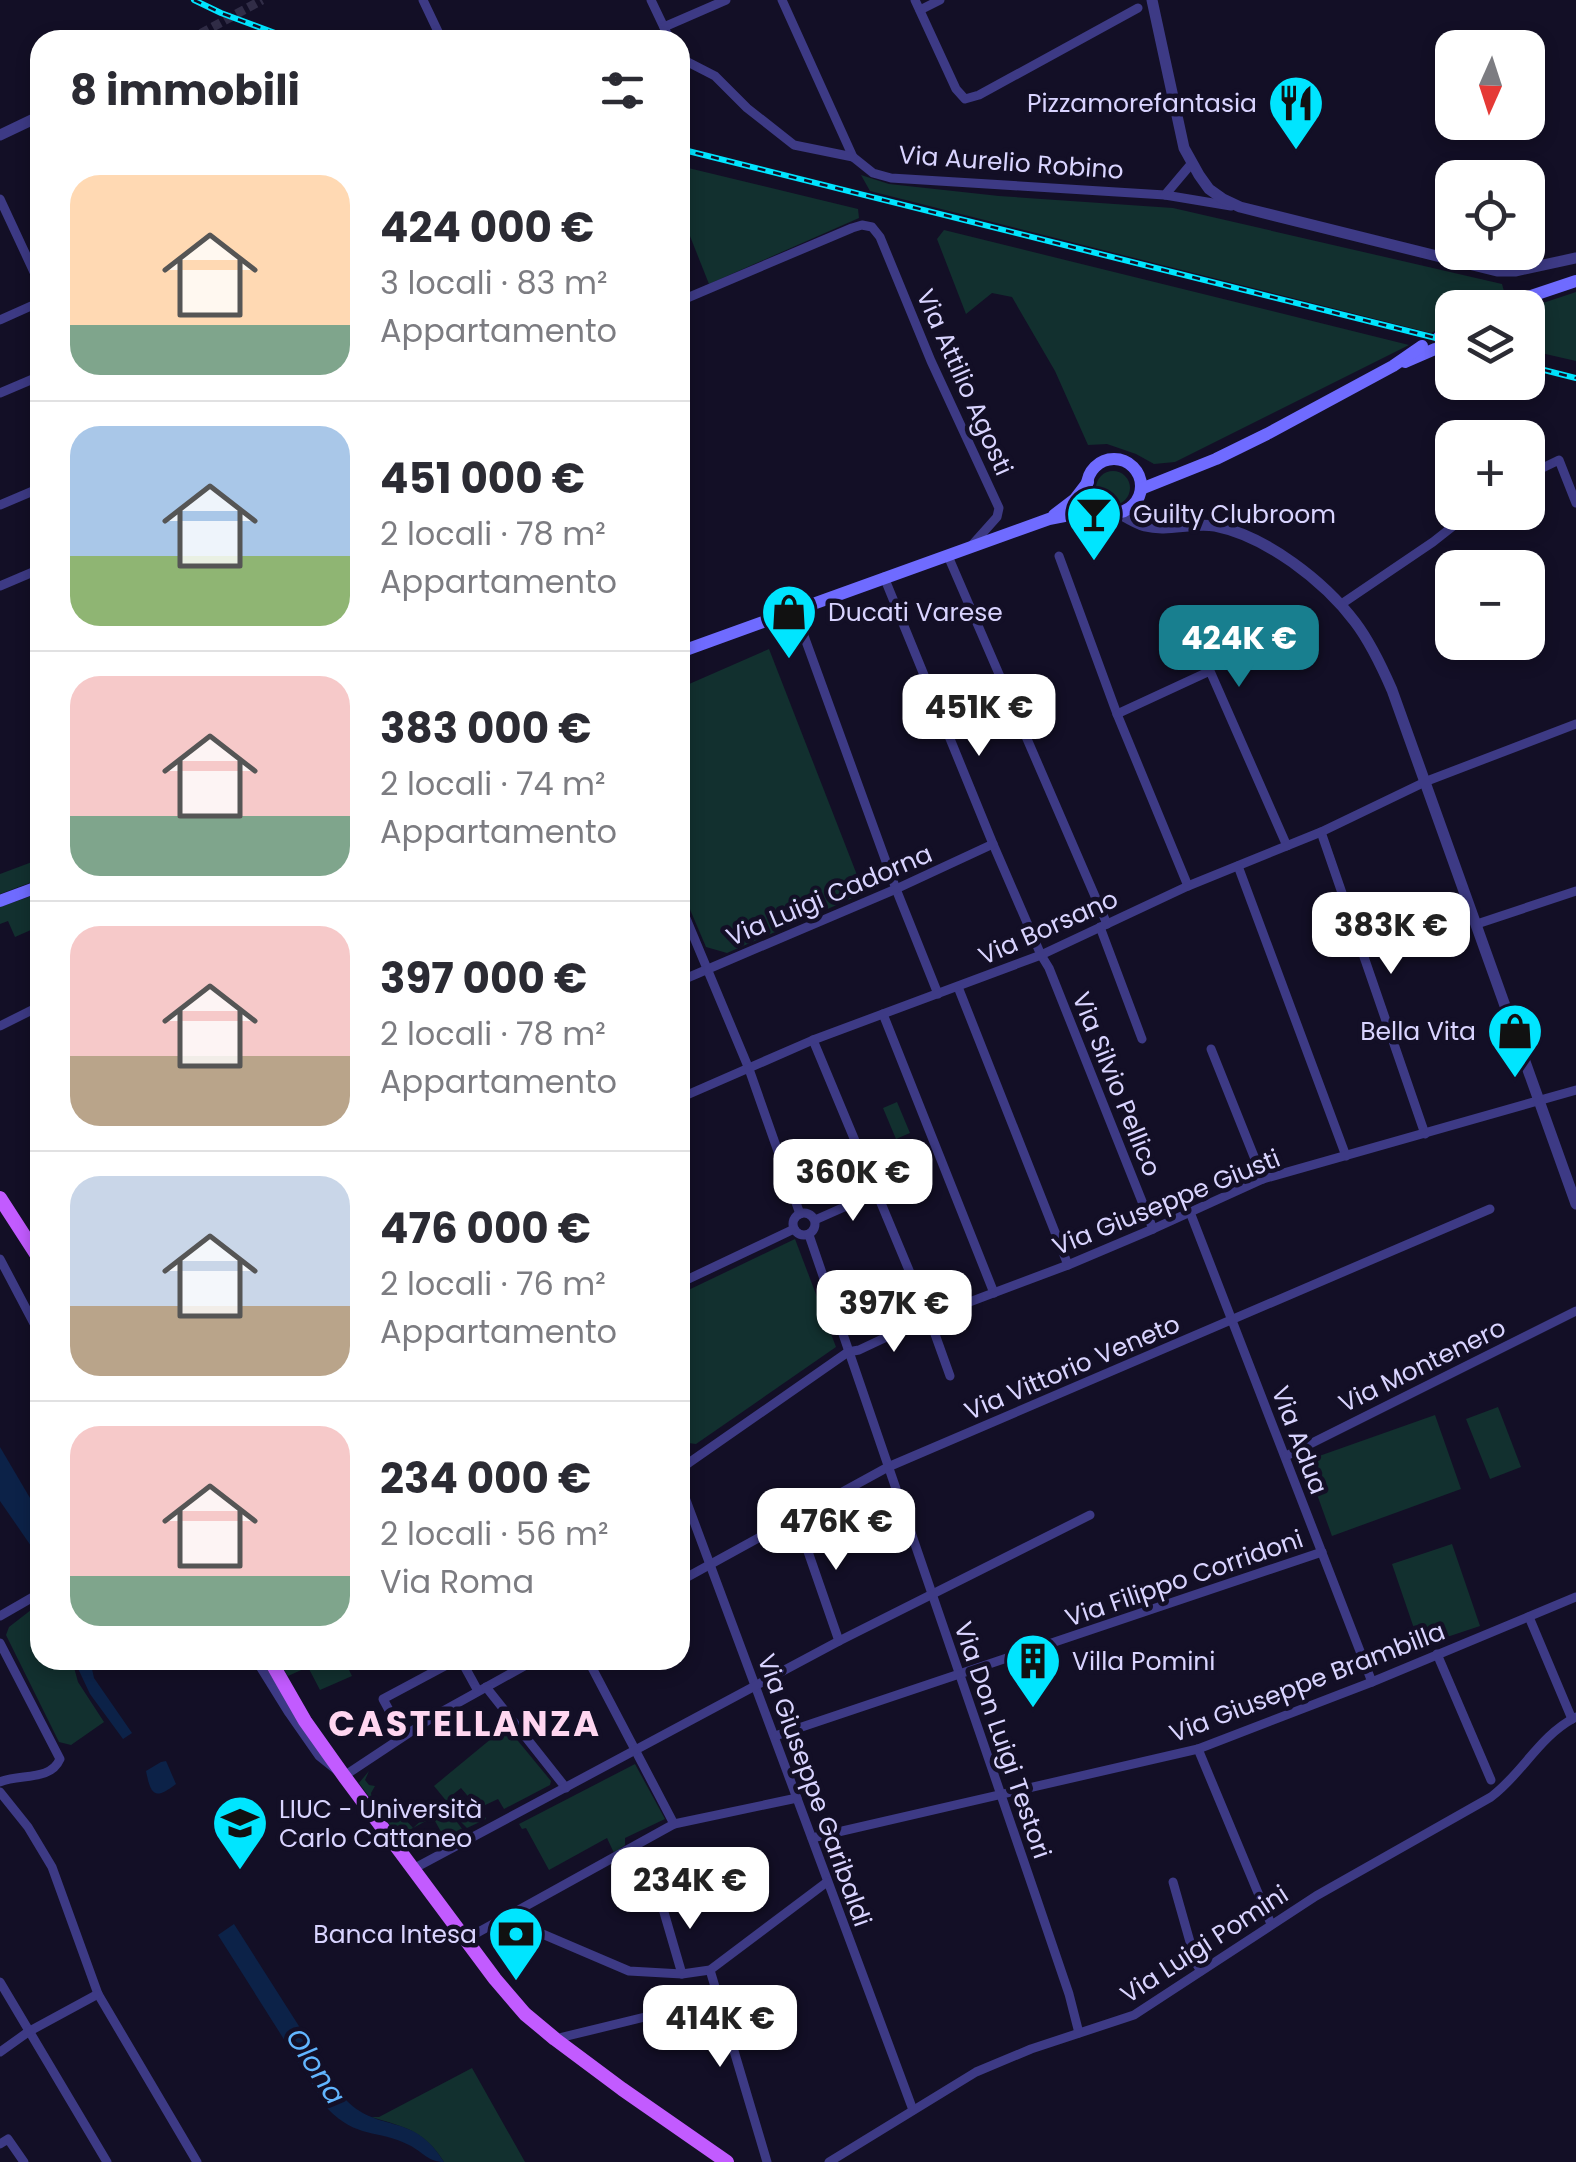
<!DOCTYPE html>
<html lang="it">
<head>
<meta charset="utf-8">
<style>
  :root { --surface:#fff; --page:#f2f2f3; --text:#2b2b33; --muted:#7c7c81; --line:#e1e1e2; --accent:#187f8f }
  body { margin:0; font-family:Poppins,sans-serif; background:var(--page); color:var(--text); height:100vh; display:flex; flex-direction:column; font-size:38px; white-space:nowrap }
  * { box-sizing:border-box; margin:0 }
  p { font-size:32px; color:var(--muted) }
  .icon { flex:none; width:55px; height:55px; fill:none; stroke:currentColor; stroke-width:2; stroke-linecap:round; stroke-linejoin:round }
  .map { position:relative; flex:1; overflow:hidden }
  .drawer { position:absolute; left:30px; top:30px; width:660px; height:1640px; display:flex; flex-direction:column; background:var(--surface); border-radius:30px; box-shadow:0 5px 15px #0003 }
  .drawer>* { flex:none }
  .needle { width:65px; rotate:183deg }
  .fabs { position:absolute; left:1435px; top:30px; display:grid; gap:20px }
  .fabs a { display:grid; place-items:center; width:110px; height:110px; border-radius:20px; background:var(--surface); box-shadow:0 5px 15px #0003; font-size:50px }
  .price { position:absolute; translate:-50% -85px; padding:0 22px; border-radius:20px; background:#fff; color:#222; font-size:32px; line-height:65px; filter:drop-shadow(0 2px 5px #0008) }
  .price::after { content:''; position:absolute; left:50%; top:60px; width:30px; height:22px; margin-left:-15px; background:inherit; clip-path:polygon(0 0,100% 0,50% 100%) }
  .price.selected { background:var(--accent); color:#fff }
  ul { padding:0; list-style:none }
  li { display:flex; align-items:center; gap:30px; height:250px; padding:0 40px }
  li+li { border-top:2px solid var(--line) }
  li span { display:grid; place-items:center; flex:none; width:280px; height:200px; border-radius:30px; color:#555 }
  li>.icon { margin-inline-start:auto }
  span .icon { width:120px; height:120px; fill:#fffc; stroke-width:1 }
  li b { font-size:42px }
  h2 { display:flex; justify-content:space-between; align-items:center; height:120px; padding:0 40px; font-size:42px }
  .map>svg:first-child { display:block }
</style>
</head>
<body>
<div class="map">
<svg width="1576" height="2162" viewBox="0 0 1576 2162">
  <rect width="100%" height="100%" fill="#130f26"/>
  <g fill="#12302f">
    <polygon points="680,166 858,209 859,218 709,284 680,211"/>
    <polygon points="861,175 889,184 999,196 1173,208 1502,284 1505,295 1481,307 1452,308 1452,322 1431,333 870,191"/>
    <polygon points="944,230 1409,345 1175,462 1154,464 1136,454 1107,444 1088,445 1055,371 1012,297 992,293 966,314 937,239"/>
    <polygon points="1576,292 1576,361 1528,350 1528,308"/>
    <circle cx="1113" cy="488" r="17"/>
    <polygon points="769,649 864,893 727,953 706,947 680,886 680,688"/>
    <polygon points="40,859 40,879 0,894 0,874"/>
    <polygon points="40,893 40,926 15,937 8,921 0,924 0,907"/>
    <polygon points="897,1102 910,1133 896,1139 883,1108"/>
    <polygon points="795,1239 836,1347 696,1444 680,1442 680,1294"/>
    <polygon points="1498,1407 1521,1467 1490,1479 1466,1419"/>
    <polygon points="1435,1415 1461,1489 1332,1536 1305,1461"/>
    <polygon points="1452,1544 1480,1626 1420,1646 1392,1564"/>
    <polygon points="40,1603 40,1660 72,1660 78,1682 104,1722 71,1745 59,1742 6,1635 9,1627"/>
    <polygon points="278,1660 344,1660 352,1676 320,1690 308,1667 288,1676"/>
    <polygon points="503,1729 509,1730 551,1781 550,1785 504,1809 498,1799 481,1807 486,1819 467,1828 461,1822 470,1815 472,1810 468,1805 472,1801 461,1788 451,1796 453,1799 448,1803 434,1786"/>
    <polygon points="635,1764 665,1819 625,1838 625,1845 614,1853 607,1838 549,1870 526,1828 522,1829 519,1824"/>
    <polygon points="369,1771 365,1780 369,1785 375,1786 371,1793 372,1801 379,1805 388,1803 388,1808 391,1812 400,1811 403,1809 408,1814 404,1818 413,1828 423,1819 420,1814 433,1805 437,1806 441,1813 398,1836 359,1783"/>
    <polygon points="450,1813 463,1830 445,1839 435,1821"/>
    <path d="M472 2068 525 2162H444C424 2130 404 2127 371 2117H379Z"/>
  </g>
  <g fill="#0c2248">
    <polygon points="0,1447 40,1515 40,1559 0,1501"/>
    <polygon points="74,1660 90,1660 94,1678 132,1733 123,1739 90,1694"/>
    <path d="M166 1761 176 1784C155 1800 151 1796 146 1771L161 1762Z"/>
    <path d="M234 1924 346 2100C379 2134 413 2111 444 2162 428 2162 423 2152 409 2145 377 2129 357 2139 328 2109L218 1935Z"/>
  </g>
  <g fill="none" stroke-linecap="round" stroke-linejoin="round">
    <polyline stroke="#312d47" stroke-width="9" stroke-dasharray="9 4.5" stroke-linecap="butt" points="189,40 262,0"/>
    <polyline stroke="#312d47" stroke-width="12" stroke-dasharray="12 6" stroke-linecap="butt" points="1435,349 1452,340"/>
    <g stroke="#3d3a85" stroke-width="9">
      <polyline points="423,0 442,40"/>
      <polyline points="651,0 670,40"/>
      <polyline points="782,0 853,157 873,173 891,178 1165,195 1192,163"/>
      <polyline points="915,0 956,89 965,99 979,95 1138,8"/>
      <polyline points="920,10 940,0"/>
      <polyline points="664,27 726,0"/>
      <polyline points="680,58 715,76 747,108 794,145 853,157"/>
      <polyline points="1165,195 1231,206"/>
      <polyline points="0,199 40,285"/>
      <polyline points="680,301 852,228 862,225 872,227 880,237 931,361 999,508 997,517 972,545"/>
      <polyline points="0,320 40,302"/>
      <polyline points="0,393 40,376"/>
      <polyline points="1528,475 1559,460 1576,503"/>
      <polyline points="0,505 40,488"/>
      <polyline points="948,556 1107,924"/>
      <polyline points="1059,556 1117,714 1188,886"/>
      <polyline points="884,577 993,844 1041,955 1049,968 1153,1229"/>
      <polyline points="0,586 40,569"/>
      <polyline points="1340,605 1433,542 1471,512"/>
      <polyline points="795,611 896,889 938,994"/>
      <polyline points="1117,714 1210,671 1287,846"/>
      <polyline points="1321,832 1425,1134"/>
      <polyline points="1238,866 1346,1156"/>
      <polyline points="680,904 749,1069 800,1214"/>
      <polyline points="1477,924 1576,891"/>
      <polyline points="1100,927 1142,1039"/>
      <polyline points="680,981 896,889 993,844"/>
      <polyline points="958,987 1068,1265"/>
      <polyline points="883,1014 994,1293"/>
      <polyline points="0,1026 40,1006"/>
      <polyline points="813,1040 931,1323 950,1376"/>
      <polyline points="1211,1049 1263,1179"/>
      <polyline points="680,1098 813,1040 1041,955 1188,886 1321,832 1427,781 1576,724"/>
      <polyline points="1190,1212 1372,1682"/>
      <circle cx="804" cy="1224" r="11"/>
      <polyline points="815,1220 876,1193"/>
      <polyline points="809,1235 1036,1897 1069,1994 1079,2033"/>
      <polyline points="0,1259 40,1335"/>
      <polyline points="680,1283 794,1229"/>
      <polyline points="1286,1456 1576,1311"/>
      <polyline points="680,1469 848,1352 859,1350 927,1318 1068,1265 1153,1229 1263,1179 1576,1090"/>
      <polyline points="680,1484 913,2110"/>
      <polyline points="796,1517 839,1641"/>
      <polyline points="680,1581 888,1467 1490,1209"/>
      <polyline points="0,1616 40,1593"/>
      <polyline points="1529,1617 1572,1719"/>
      <path d="M0 1643 60 1759C50 1782 19 1773 0 1782"/>
      <polyline points="1437,1654 1491,1780"/>
      <polyline points="256,1660 289,1713 319,1756 344,1776 436,1715 535,1660"/>
      <polyline points="461,1660 478,1691"/>
      <polyline points="588,1660 674,1824"/>
      <polyline points="486,1687 566,1788"/>
      <polyline points="403,1736 383,1699 456,1660"/>
      <polyline points="775,1736 1322,1552"/>
      <polyline points="1198,1749 1271,1924"/>
      <polyline points="0,1792 28,1827 52,1867 98,1994 197,2162"/>
      <polyline points="812,1838 1198,1749 1372,1682 1576,1597"/>
      <polyline points="413,1869 839,1641 1090,1515"/>
      <polyline points="1173,1882 1196,1963 1201,1971"/>
      <polyline points="661,1902 682,1974"/>
      <polyline points="505,1916 512,1921 629,1971 682,1974 710,1970 827,1882"/>
      <polyline points="466,1939 674,1824 797,1798"/>
      <polyline points="710,1970 767,2162"/>
      <polyline points="0,1982 107,2162"/>
      <polyline points="555,2039 649,2016"/>
      <polyline points="0,2052 28,2032 98,1994"/>
      <polyline points="0,2144 8,2139 24,2162"/>
      <path d="M829 2162 976 2072 1031 2049 1134 2015 1316 1896 1491 1797C1523 1773 1539 1736 1576 1717"/>
    </g>
    <g stroke="#3d3a85" stroke-width="11">
      <polyline points="1152,0 1184,148 1199,175 1209,189 1223,199 1240,207 1497,271 1515,271 1576,258"/>
      <polyline points="0,135 40,116"/>
      <polyline points="1135,503 1139,515 1151,525"/>
      <path d="M1117 512C1126 517 1135 523 1145 526 1168 532 1192 522 1215 526 1266 536 1324 581 1355 622 1371 643 1382 667 1392 690L1576 1204"/>
    </g>
    <g stroke="#6f6bff" stroke-width="12">
      <polyline points="1495,308 1576,281"/>
      <polyline points="1439,337 1452,330"/>
      <polyline points="1405,362 1435,349"/>
      <circle cx="1114" cy="486" r="27"/>
      <polyline points="1141,489 1216,459 1267,434 1393,366 1422,346"/>
      <polyline points="1054,515 1075,499 1088,482"/>
      <polyline points="680,652 1049,519 1090,511 1105,511"/>
      <polyline points="0,901 40,886"/>
    </g>
    <g stroke="#c25bff" stroke-width="14">
      <polyline points="0,1198 40,1260"/>
      <polyline points="270,1660 305,1721 344,1776 495,1979 525,2014 555,2039 622,2089 727,2162"/>
    </g>
    <g stroke="#00e5ff" stroke-width="6">
      <g id="rail">
        <polyline points="194,0 221,13 294,40"/>
        <polyline points="680,149 1452,342"/>
        <polyline points="1528,366 1576,378"/>
      </g>
    </g>
    <use href="#rail" stroke="#130f26" stroke-width="2.5" stroke-dasharray="8" stroke-linecap="butt"/>
  </g>
  <defs>
    <g id="restaurant-pin" transform="scale(2.875)"><path d="M0 17L-7.5 6A9.5 9.5 0 1 1 7.5 6Z" fill="#00e5ff" stroke="#130f26"/><path d="M-5-6h1v4h1v-4h1v4h1v-4h1v5L-1.5 .5V6h-2V.5L-5-1ZM5-6V6H3V1.5H1.5Q1.5-4 5-6Z" fill="#111"/></g>
    <g id="bar-pin" transform="scale(2.875)"><path d="M0 17L-7.5 6A9.5 9.5 0 1 1 7.5 6Z" fill="#00e5ff" stroke="#130f26"/><path d="M-6-5H6L.8 .8V4.5H3.5V6h-7V4.5H-.8V.8Z" fill="#111"/></g>
    <g id="shop-pin" transform="scale(2.875)"><path d="M0 17L-7.5 6A9.5 9.5 0 1 1 7.5 6Z" fill="#00e5ff" stroke="#130f26"/><path d="M-5-2.5h2.3a2.7 3.5 0 0 1 5.4 0H5L5.5 6h-11ZM-1.5-2.5h3a1.5 2.3 0 0 0-3 0Z" fill="#111"/></g>
    <g id="building-pin" transform="scale(2.875)"><path d="M0 17L-7.5 6A9.5 9.5 0 1 1 7.5 6Z" fill="#00e5ff" stroke="#130f26"/><path d="M-4-6H4V6H1V3H-1V6H-4ZM-2.5-4.3h1.7v1.8h-1.7ZM.8-4.3h1.7v1.8H.8ZM-2.5-1h1.7V.8h-1.7ZM.8-1h1.7V.8H.8Z" fill="#111"/></g>
    <g id="university-pin" transform="scale(2.875)"><path d="M0 17L-7.5 6A9.5 9.5 0 1 1 7.5 6Z" fill="#00e5ff" stroke="#130f26"/><path d="M0-5L7-2L0 1L-7-2ZM-4 1L0 2.5L4 1V4Q0 6-4 4Z" fill="#111"/></g>
    <g id="bank-pin" transform="scale(2.875)"><path d="M0 17L-7.5 6A9.5 9.5 0 1 1 7.5 6Z" fill="#00e5ff" stroke="#130f26"/><path d="M-6-4H6V4H-6ZM0-2.3a2.3 2.3 0 1 0 0 4.6a2.3 2.3 0 1 0 0-4.6Z" fill="#111"/></g>
  </defs>
  <g fill-rule="evenodd">
    <use href="#restaurant-pin" x="1296" y="103"/>
    <use href="#bar-pin" x="1094" y="514"/>
    <use href="#shop-pin" x="789" y="612"/>
    <use href="#shop-pin" x="1515" y="1031"/>
    <use href="#building-pin" x="1033" y="1661"/>
    <use href="#university-pin" x="240" y="1823"/>
    <use href="#bank-pin" x="516" y="1934"/>
  </g>
  <g text-anchor="middle" stroke-width="9" stroke-linejoin="round" paint-order="stroke">
    <g font-size="25" fill="#d9d4ff" stroke="#130f26" text-anchor="start">
      <text x="1257" y="112" text-anchor="end">Pizzamorefantasia</text>
      <text x="1133" y="523">Guilty Clubroom</text>
      <text x="828" y="621">Ducati Varese</text>
      <text x="1476" y="1040" text-anchor="end">Bella Vita</text>
      <text x="1072" y="1670">Villa Pomini</text>
      <text x="279" y="1818">LIUC - Università<tspan x="279" dy="29">Carlo Cattaneo</tspan></text>
      <text x="477" y="1943" text-anchor="end">Banca Intesa</text>
    </g>
    <g font-size="25" fill="#d9d4ff" stroke="#130f26">
      <text transform="translate(1011 162) rotate(4)" y="9">Via Aurelio Robino</text>
      <text transform="translate(965 382) rotate(66)" y="9">Via Attilio Agosti</text>
      <text transform="translate(829 895) rotate(-23)" y="9">Via Luigi Cadorna</text>
      <text transform="translate(1048 927) rotate(-24)" y="9">Via Borsano</text>
      <text transform="translate(1117 1084) rotate(68)" y="9">Via Silvio Pellico</text>
      <text transform="translate(1166 1202) rotate(-22)" y="9">Via Giuseppe Giusti</text>
      <text transform="translate(1422 1365) rotate(-26)" y="9">Via Montenero</text>
      <text transform="translate(1072 1367) rotate(-23)" y="9">Via Vittorio Veneto</text>
      <text transform="translate(1300 1440) rotate(69)" y="9">Via Adua</text>
      <text transform="translate(1184 1578) rotate(-19)" y="9">Via Filippo Corridoni</text>
      <text transform="translate(1307 1682) rotate(-21)" y="9">Via Giuseppe Brambilla</text>
      <text transform="translate(1003 1740) rotate(71)" y="9">Via Don Luigi Testori</text>
      <text transform="translate(815 1790) rotate(70)" y="9">Via Giuseppe Garibaldi</text>
      <text transform="translate(1204 1944) rotate(-33)" y="9">Via Luigi Pomini</text>
    </g>
    <g font-size="28" font-style="italic" fill="#62b6ff" stroke="#130f26">
      <text transform="translate(316 2066) rotate(57)" y="10">Olona</text>
    </g>
    <g font-size="35" font-weight="bold" letter-spacing="2.5" fill="#ffd6f0" stroke="#130f26">
      <text x="465" y="1736">CASTELLANZA</text>
    </g>
  </g>
</svg>
<div class="fabs">
<a><svg class="needle" viewBox="-14 -14 28 28"><path d="M0-13l5 13h-10z" fill="#e53935"/><path d="M0 13l5-13h-10z" fill="#7c7c81"/></svg></a>
<a><svg class="icon" aria-label="locate" viewBox="0 0 24 24"><circle cx="12" cy="12" r="6"/><path d="M12 2v4M12 18v4M2 12h4M18 12h4"/></svg></a>
<a><svg class="icon" aria-label="layers" viewBox="0 0 24 24"><path d="M12 4l9 5-9 5-9-5zM3 14l9 5 9-5"/></svg></a>
<a>+</a>
<a>−</a>
</div>
<b class="price selected" style="left:1239px;top:690px">424K €</b>
<b class="price" style="left:979px;top:759px">451K €</b>
<b class="price" style="left:1391px;top:977px">383K €</b>
<b class="price" style="left:853px;top:1224px">360K €</b>
<b class="price" style="left:894px;top:1355px">397K €</b>
<b class="price" style="left:836px;top:1573px">476K €</b>
<b class="price" style="left:690px;top:1932px">234K €</b>
<b class="price" style="left:720px;top:2070px">414K €</b>
<section class="drawer">
<h2>8 immobili<svg class="icon" aria-label="filters" viewBox="0 0 24 24"><path d="M4 7h16M4 17h16"/><circle cx="9" cy="7" r="2"/><circle cx="15" cy="17" r="2"/></svg></h2>
<ul>
<li><span style="background:linear-gradient(#ffd9b3 75%,#7fa58c 0)"><svg class="icon" aria-label="home" viewBox="0 0 24 24"><path d="M3 11l9-7 9 7M6 9v11h12V9"/></svg></span><div><b>424 000 €</b><p>3 locali · 83 m²</p><p>Appartamento</p></div></li>
<li><span style="background:linear-gradient(#a9c7e8 65%,#8fb573 0)"><svg class="icon" aria-label="home" viewBox="0 0 24 24"><path d="M3 11l9-7 9 7M6 9v11h12V9"/></svg></span><div><b>451 000 €</b><p>2 locali · 78 m²</p><p>Appartamento</p></div></li>
<li><span style="background:linear-gradient(#f6c9c9 70%,#7fa58c 0)"><svg class="icon" aria-label="home" viewBox="0 0 24 24"><path d="M3 11l9-7 9 7M6 9v11h12V9"/></svg></span><div><b>383 000 €</b><p>2 locali · 74 m²</p><p>Appartamento</p></div></li>
<li><span style="background:linear-gradient(#f6c9c9 65%,#b9a48a 0)"><svg class="icon" aria-label="home" viewBox="0 0 24 24"><path d="M3 11l9-7 9 7M6 9v11h12V9"/></svg></span><div><b>397 000 €</b><p>2 locali · 78 m²</p><p>Appartamento</p></div></li>
<li><span style="background:linear-gradient(#c9d6e8 65%,#b9a48a 0)"><svg class="icon" aria-label="home" viewBox="0 0 24 24"><path d="M3 11l9-7 9 7M6 9v11h12V9"/></svg></span><div><b>476 000 €</b><p>2 locali · 76 m²</p><p>Appartamento</p></div></li>
<li><span style="background:linear-gradient(#f6c9c9 75%,#7fa58c 0)"><svg class="icon" aria-label="home" viewBox="0 0 24 24"><path d="M3 11l9-7 9 7M6 9v11h12V9"/></svg></span><div><b>234 000 €</b><p>2 locali · 56 m²</p><p>Via Roma</p></div></li>
</ul>
</section>
</div>
</body>
</html>
